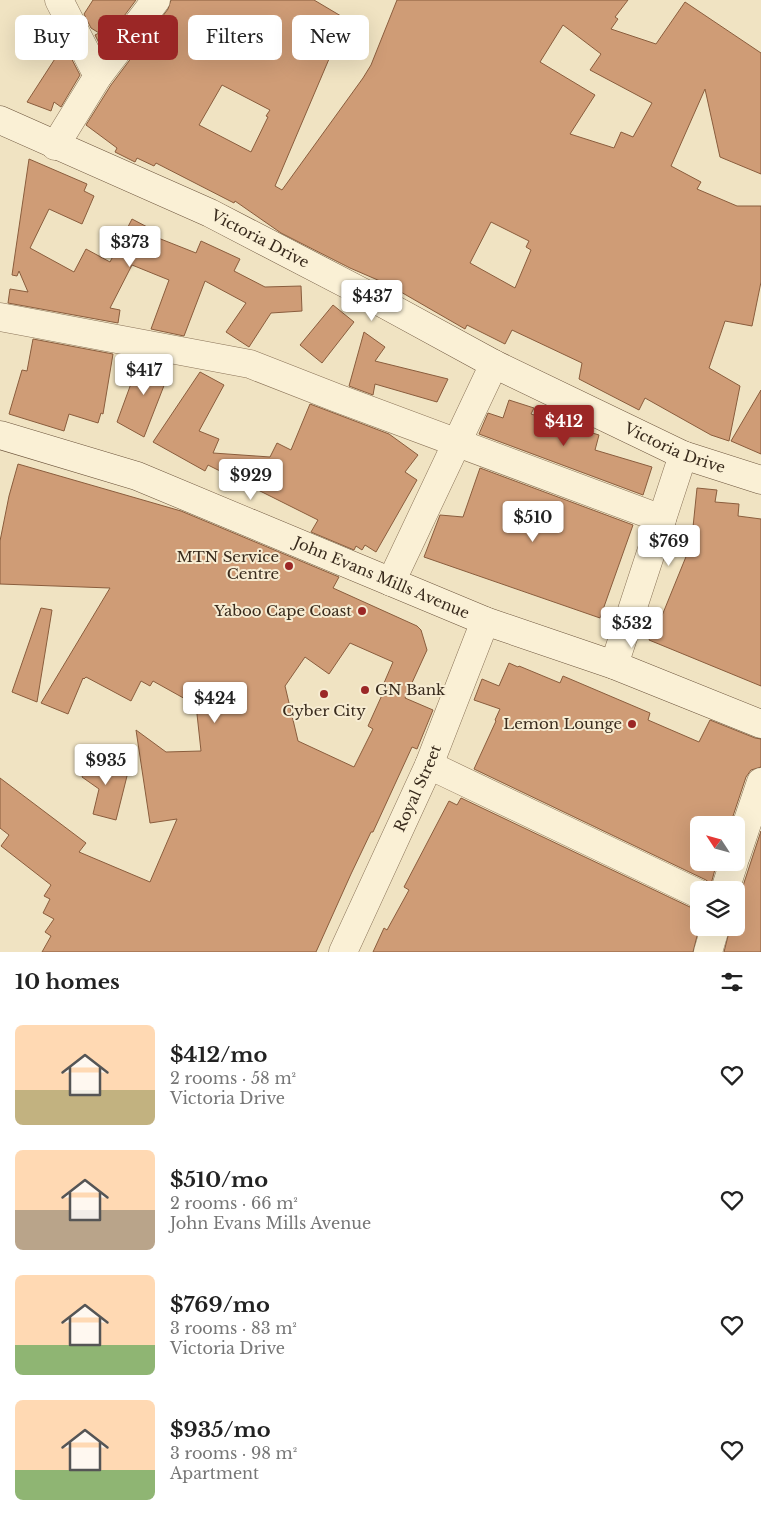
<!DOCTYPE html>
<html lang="en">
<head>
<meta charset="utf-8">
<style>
  :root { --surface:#fff; --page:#f2f2f2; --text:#222; --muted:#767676; --accent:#9b2726 }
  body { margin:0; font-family:"Libre Baskerville",serif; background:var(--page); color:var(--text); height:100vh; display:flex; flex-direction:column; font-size:19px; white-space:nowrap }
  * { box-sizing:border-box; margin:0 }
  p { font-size:16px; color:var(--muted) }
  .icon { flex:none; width:28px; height:28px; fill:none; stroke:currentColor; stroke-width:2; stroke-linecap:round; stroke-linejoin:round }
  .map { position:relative; height:952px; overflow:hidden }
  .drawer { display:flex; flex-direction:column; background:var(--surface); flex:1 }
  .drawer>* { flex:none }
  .hud { position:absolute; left:15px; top:15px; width:500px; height:45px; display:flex; gap:10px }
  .needle { width:32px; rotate:306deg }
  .controls { position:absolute; left:690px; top:816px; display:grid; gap:10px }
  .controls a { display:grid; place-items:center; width:55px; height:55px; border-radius:8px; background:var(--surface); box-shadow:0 5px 20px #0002; font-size:25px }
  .price { position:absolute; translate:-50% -42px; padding:0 11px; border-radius:5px; background:#fff; color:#222; font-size:16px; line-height:32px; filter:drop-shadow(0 1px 2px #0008) }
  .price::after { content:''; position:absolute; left:50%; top:30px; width:15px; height:11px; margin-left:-8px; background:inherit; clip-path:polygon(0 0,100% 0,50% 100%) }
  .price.on { background:var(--accent); color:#fff }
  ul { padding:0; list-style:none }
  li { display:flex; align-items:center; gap:15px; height:125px; padding:0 15px }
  li span { display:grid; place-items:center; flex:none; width:140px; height:100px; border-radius:8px; color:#555 }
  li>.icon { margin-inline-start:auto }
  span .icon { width:60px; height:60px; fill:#fffc; stroke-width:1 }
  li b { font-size:21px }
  h2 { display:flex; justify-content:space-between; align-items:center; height:60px; padding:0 15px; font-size:21px }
  .chip { padding:0 18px; border-radius:8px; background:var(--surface); box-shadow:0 5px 20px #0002; font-size:18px; line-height:45px }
  .chip.on { background:var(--accent); color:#fff }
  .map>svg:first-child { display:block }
</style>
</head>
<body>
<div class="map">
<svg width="761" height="952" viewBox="0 0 761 952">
  <rect width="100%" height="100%" fill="#f0e3c2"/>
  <g fill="#cf9c76" stroke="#8a5d3d" fill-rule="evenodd">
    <polygon points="93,0 136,0 101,47 95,35 99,33 91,28 84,14"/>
    <path d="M171 0H314L346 19 275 186 282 190 363 78 371 65 397 0H628L615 17 618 19 611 29 656 44 685 2 761 53V174L720 157 705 89 671 166 701 182 697 189 737 206H761V282L752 326 725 321 709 368 740 386 729 441 711 435 645 398 639 410 579 379 582 363 512 330 505 344 467 325 465 329 387 284 350 268 281 233 235 201 234 203 156 163 154 166 137 158 135 162 115 152 117 148 86 125 111 85 168 9ZM563 25 601 54 590 70 652 103 633 137 621 132 614 148 570 134 595 95 540 62ZM222 85 270 110 266 116 268 117 251 152 199 125ZM491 222 529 241 526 247 531 250 515 288 470 263Z"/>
    <polygon points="66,48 80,75 61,107 54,102 51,111 27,102 60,51"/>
    <polygon points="29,159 87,184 84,191 94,196 82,224 49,209 30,248 74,272 86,249 110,262 132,219 151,229 148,234 196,253 201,241 240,259 234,271 265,287 301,286 302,311 271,313 249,347 226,332 246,303 205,281 184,336 151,329 169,280 132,265 110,308 120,310 118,323 8,303 10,289 28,292 19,271 17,276 12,275"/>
    <polygon points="333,305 354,322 322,363 300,345"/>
    <polygon points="364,332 385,347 375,361 448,379 437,402 375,384 373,395 349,386"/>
    <polygon points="33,339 113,354 103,414 101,413 98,423 69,414 64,431 9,414 22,370 27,371"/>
    <polygon points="140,359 172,365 144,437 117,422"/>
    <polygon points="200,372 224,385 199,431 219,439 213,453 270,457 277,443 291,450 310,404 389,434 418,455 405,472 417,480 376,552 365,545 362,550 356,546 354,550 311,532 318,520 208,465 205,471 153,442"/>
    <polygon points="761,390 761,454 731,441"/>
    <polygon points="509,400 534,408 531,414 599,435 595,450 652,467 643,495 479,434 488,413 503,418"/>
    <path d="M18 464 181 511 339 577 333 588 417 626 421 630 427 650 405 698 433 710 417 749 412 747 373 832H371L351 874 316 952H42L51 936 45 932 54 919 43 913 50 899 44 896 51 885 1 846 9 835 0 828V778L86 843 79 852 150 882 177 819 150 823 136 730 166 752 201 751 196 705 153 681 150 686 141 681 131 701 86 677 84 679 83 678 68 714 41 703 110 588 0 584V541L9 496ZM350 643 393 662 384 683 387 684 368 726 373 729 354 767 298 741 285 686 305 657 329 674Z"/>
    <polygon points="480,468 633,525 600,618 424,557 440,515 463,517"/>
    <polygon points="697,488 717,490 715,502 739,504 738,516 761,519 761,686 649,640 656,621 659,623 694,537 692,537"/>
    <polygon points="41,608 52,610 37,702 12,692"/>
    <polygon points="509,663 518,667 519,666 560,683 563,676 650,713 648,720 699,742 710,720 755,738 761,739 761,767 751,770 746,777 730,825 699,825 699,862 717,862 711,884 706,880 474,769 496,721 495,720 500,709 474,700 482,679 499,686"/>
    <polygon points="92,755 128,772 116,820 93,814 99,789 82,777"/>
    <polygon points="461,798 692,908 699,909 699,928 693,952 373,952 384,928 387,930 409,890 404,887 449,801 457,805"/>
    <polygon points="761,831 761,952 724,952 730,928 736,928 736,901 740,895"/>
  </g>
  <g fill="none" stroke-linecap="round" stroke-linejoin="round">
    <g stroke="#8a7358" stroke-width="29">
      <g id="street">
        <polyline points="59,0 98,76"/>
        <polyline points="55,146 98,76 156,0"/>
        <polyline points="0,317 250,364 337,398 662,519"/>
        <polyline points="391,582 494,364"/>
        <polyline points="614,665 683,455"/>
        <polyline points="429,765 699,894"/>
        <polyline points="736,856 761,782"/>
        <polyline points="725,890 734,862"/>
        <path id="s1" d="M343 952 429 765 485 621"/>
        <polyline points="708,952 715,928"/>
      </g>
    </g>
    <g stroke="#6c543c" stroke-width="29">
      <g id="secondary">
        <path id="s2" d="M0 120 210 213 362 292 494 364 683 455 761 480"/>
        <path id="s3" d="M0 435 137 476 485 621 614 665 761 724"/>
      </g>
    </g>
    <use href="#street" stroke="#faf0d5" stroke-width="28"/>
    <use href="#secondary" stroke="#faf0d5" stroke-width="28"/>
  </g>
  <g fill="#9b2726" stroke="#f7ecd2" stroke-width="2">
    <circle cx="289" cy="566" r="5"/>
    <circle cx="362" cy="611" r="5"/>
    <circle cx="365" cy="690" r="5"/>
    <circle cx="324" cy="694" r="5"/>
    <circle cx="632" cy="724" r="5"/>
  </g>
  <g text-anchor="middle" stroke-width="4" stroke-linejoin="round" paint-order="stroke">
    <g font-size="15" fill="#392b1d" stroke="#f7ecd2">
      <text dy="5" stroke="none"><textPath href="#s2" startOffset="286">Victoria Drive</textPath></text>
      <text dy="5" stroke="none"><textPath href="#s2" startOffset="751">Victoria Drive</textPath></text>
      <text dy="5" stroke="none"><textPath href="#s3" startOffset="408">John Evans Mills Avenue</textPath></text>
      <text dy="5" stroke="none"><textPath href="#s1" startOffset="180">Royal Street</textPath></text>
    </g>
    <g font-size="15" fill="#392b1d" stroke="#f7ecd2" text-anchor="end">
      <text x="279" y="562">MTN Service<tspan x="279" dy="17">Centre</tspan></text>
      <text x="352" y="616">Yaboo Cape Coast</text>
      <text x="375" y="695" text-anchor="start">GN Bank</text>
      <text x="324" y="716" text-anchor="middle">Cyber City</text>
      <text x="622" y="729">Lemon Lounge</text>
    </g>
  </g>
</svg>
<div class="controls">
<a><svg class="needle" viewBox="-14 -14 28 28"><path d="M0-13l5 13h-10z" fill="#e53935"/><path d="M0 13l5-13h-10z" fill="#767676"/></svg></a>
<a><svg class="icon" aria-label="layers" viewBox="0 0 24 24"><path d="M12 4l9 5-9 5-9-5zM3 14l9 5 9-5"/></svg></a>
</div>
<b class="price" style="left:130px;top:268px">$373</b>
<b class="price" style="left:372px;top:322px">$437</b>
<b class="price" style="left:144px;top:396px">$417</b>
<b class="price on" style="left:564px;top:447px">$412</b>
<b class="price" style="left:251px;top:501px">$929</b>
<b class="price" style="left:533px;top:543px">$510</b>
<b class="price" style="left:669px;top:567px">$769</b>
<b class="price" style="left:632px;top:649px">$532</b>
<b class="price" style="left:215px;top:724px">$424</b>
<b class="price" style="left:106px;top:786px">$935</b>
<div class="hud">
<a class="chip">Buy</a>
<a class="chip on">Rent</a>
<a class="chip">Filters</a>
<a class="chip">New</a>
</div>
</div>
<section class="drawer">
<h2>10 homes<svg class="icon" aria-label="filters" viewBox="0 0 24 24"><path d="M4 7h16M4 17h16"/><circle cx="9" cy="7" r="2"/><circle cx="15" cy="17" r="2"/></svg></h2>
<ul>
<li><span style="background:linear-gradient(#ffd9b3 65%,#c2b280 0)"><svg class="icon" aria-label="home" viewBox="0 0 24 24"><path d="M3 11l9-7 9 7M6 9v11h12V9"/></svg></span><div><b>$412/mo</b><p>2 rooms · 58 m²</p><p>Victoria Drive</p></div><svg class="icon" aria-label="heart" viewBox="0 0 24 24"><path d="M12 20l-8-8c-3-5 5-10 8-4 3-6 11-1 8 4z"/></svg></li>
<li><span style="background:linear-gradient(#ffd9b3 60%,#b9a48a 0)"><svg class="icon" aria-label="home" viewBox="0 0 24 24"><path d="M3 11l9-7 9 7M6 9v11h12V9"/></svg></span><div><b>$510/mo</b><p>2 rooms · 66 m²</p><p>John Evans Mills Avenue</p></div><svg class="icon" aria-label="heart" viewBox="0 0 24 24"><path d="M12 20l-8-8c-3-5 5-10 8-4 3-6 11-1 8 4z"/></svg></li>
<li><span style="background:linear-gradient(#ffd9b3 70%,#8fb573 0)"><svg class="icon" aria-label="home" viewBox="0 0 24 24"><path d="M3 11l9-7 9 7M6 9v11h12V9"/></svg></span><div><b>$769/mo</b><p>3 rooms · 83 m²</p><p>Victoria Drive</p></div><svg class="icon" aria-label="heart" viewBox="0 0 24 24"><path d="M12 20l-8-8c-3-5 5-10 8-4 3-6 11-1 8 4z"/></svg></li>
<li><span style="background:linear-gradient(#ffd9b3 70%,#8fb573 0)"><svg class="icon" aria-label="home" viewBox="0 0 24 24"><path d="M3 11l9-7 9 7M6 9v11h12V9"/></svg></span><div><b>$935/mo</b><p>3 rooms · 98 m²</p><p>Apartment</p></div><svg class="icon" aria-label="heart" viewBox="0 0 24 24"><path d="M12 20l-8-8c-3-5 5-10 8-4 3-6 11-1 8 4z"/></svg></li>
</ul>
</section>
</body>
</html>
